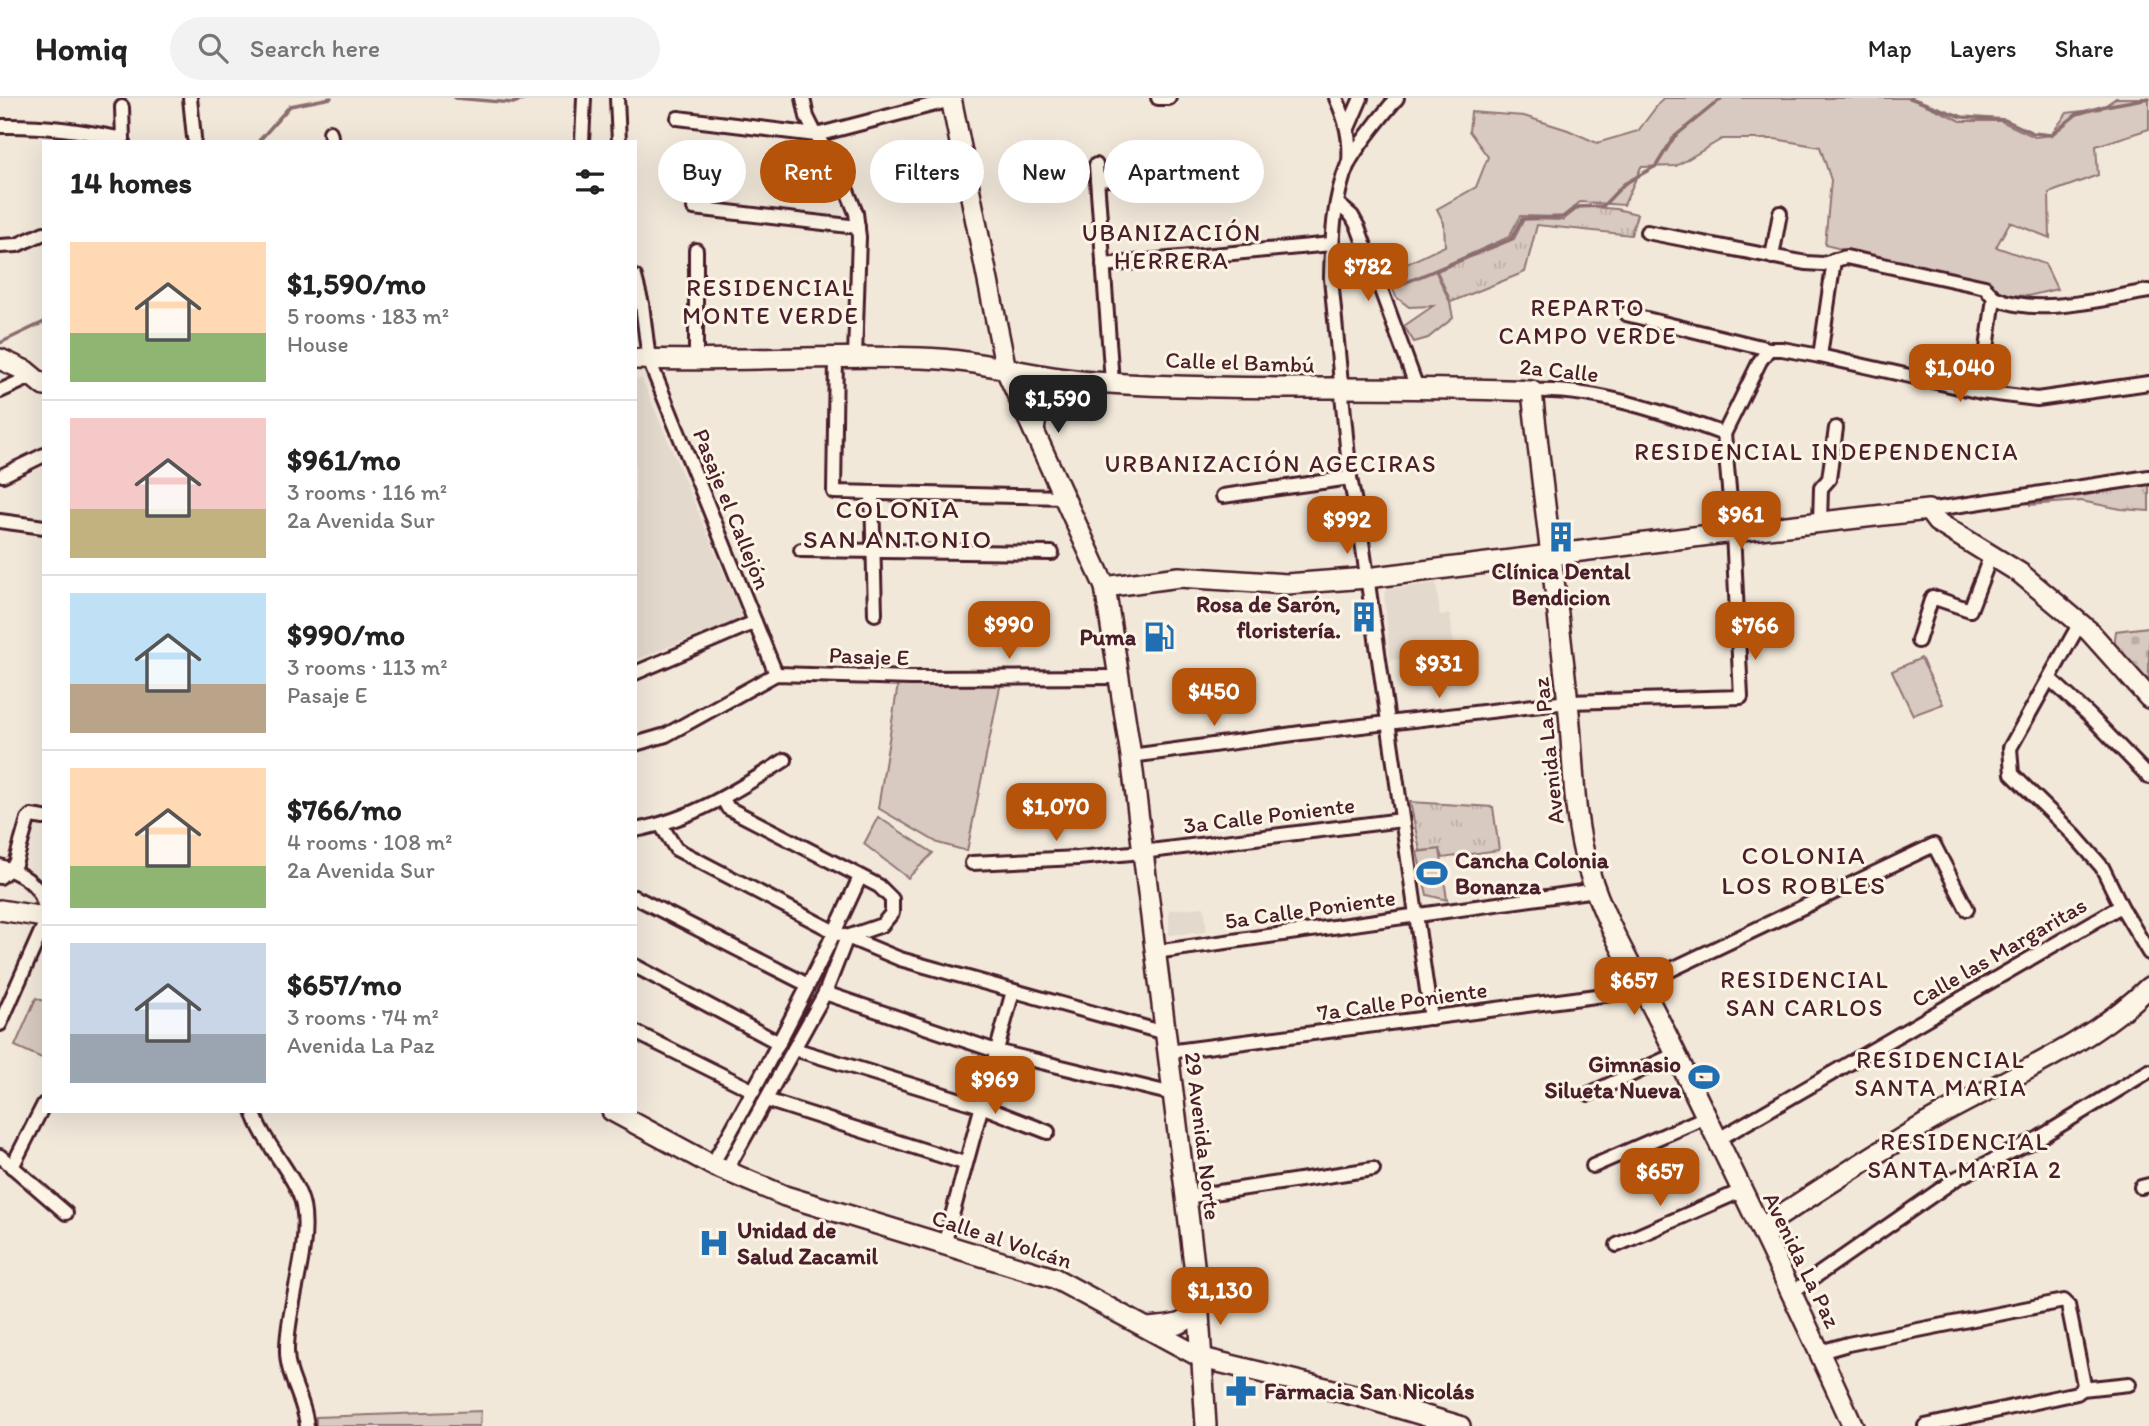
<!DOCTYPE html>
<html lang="en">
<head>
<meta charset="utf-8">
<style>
  :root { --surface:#fff; --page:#f2f2f2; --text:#222; --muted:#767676; --line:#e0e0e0; --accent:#b45309 }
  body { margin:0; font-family:Itim,sans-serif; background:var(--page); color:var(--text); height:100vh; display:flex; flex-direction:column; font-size:26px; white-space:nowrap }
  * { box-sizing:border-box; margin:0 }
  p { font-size:23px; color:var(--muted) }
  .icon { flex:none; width:38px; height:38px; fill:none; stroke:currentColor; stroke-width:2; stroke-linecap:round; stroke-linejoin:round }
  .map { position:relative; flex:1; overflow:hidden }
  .side { position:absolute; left:42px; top:42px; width:595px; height:973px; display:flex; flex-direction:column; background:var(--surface); border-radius:0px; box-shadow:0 7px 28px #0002 }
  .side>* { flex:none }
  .top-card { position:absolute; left:658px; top:42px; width:665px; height:63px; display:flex; gap:14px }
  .price { position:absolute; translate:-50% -60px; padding:0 16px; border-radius:14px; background:var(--accent); color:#fff; font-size:23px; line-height:46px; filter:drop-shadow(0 2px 4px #0008) }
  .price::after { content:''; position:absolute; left:50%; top:42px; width:21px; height:16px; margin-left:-10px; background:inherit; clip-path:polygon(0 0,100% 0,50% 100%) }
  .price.selected { background:#222; color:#fff }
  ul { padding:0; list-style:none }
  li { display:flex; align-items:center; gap:21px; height:175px; padding:0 28px }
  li+li { border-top:2px solid var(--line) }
  li span { display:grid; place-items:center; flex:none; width:196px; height:140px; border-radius:0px; color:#555 }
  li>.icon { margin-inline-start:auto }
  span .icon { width:84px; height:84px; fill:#fffc; stroke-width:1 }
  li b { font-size:30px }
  h2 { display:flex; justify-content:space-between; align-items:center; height:84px; padding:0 28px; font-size:30px }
  .chip { padding:0 24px; border-radius:32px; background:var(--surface); box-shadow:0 7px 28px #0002; font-size:24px; line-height:63px }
  .chip.selected { background:var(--accent); color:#fff }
  header { display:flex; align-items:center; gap:42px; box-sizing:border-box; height:98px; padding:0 35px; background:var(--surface); border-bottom:2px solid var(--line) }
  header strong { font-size:33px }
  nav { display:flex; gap:38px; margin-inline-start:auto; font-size:24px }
  .search { width:490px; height:63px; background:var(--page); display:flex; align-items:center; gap:18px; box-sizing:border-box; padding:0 24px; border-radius:38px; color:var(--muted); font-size:26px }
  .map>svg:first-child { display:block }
</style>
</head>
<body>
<header>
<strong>Homiq</strong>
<div class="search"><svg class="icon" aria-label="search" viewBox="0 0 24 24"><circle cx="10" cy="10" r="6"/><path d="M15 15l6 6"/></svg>Search here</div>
<nav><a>Map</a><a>Layers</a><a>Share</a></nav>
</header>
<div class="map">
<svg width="2149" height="1328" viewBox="0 0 2149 1328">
  <defs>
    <pattern id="cemetery-stones" width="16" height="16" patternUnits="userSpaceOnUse" patternTransform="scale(1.75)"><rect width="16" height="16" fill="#d8cac0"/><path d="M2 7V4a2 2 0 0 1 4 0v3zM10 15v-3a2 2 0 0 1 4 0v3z" fill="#bbada5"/></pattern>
    <pattern id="park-tufts" width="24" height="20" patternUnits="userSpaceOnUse" patternTransform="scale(1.75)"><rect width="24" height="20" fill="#d8cac0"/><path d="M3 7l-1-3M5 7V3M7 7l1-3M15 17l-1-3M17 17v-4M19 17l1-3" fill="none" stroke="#bbada5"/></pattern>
  </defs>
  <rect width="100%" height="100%" fill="#f1e8da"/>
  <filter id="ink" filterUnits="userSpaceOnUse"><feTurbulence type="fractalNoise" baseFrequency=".0143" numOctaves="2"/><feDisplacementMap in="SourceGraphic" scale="14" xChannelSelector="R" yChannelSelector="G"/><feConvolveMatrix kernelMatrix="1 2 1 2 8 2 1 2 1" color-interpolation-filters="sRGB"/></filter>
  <g filter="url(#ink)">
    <g fill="#e4d9cd">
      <polygon points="635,281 642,281 743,520 635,562"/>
      <polygon points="1436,485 1440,517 1450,516 1455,558 1416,563 1415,559 1390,562 1384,495 1389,491"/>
      <polygon points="1204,809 1207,834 1169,837 1169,812"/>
    </g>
    <g fill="#d8cac0" stroke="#917476" stroke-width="2">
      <polygon points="1663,0 1911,0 1961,23 2001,23 2035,39 2051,37 2067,15 2100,11 2116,0 2149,0 2149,31 2096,48 2098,77 2049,95 2050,140 2010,124 1996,149 2045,166 2057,191 2028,198 1995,196 1911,168 1825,147 1831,82 1820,49 1775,41 1722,41 1676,68 1641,69 1624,107 1580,104 1562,119 1520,118 1509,139 1435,172 1450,204 1453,220 1428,240 1414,244 1404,228 1433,208 1409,209 1396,199 1387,175 1445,148 1444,125 1437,111 1476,89 1488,59 1469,33 1471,14 1524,18 1568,32 1597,45 1638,33"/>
      <polygon points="1921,560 1943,606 1913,617 1892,573"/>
      <polygon points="899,580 1001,584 967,753 938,745 878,710"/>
      <polygon points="878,719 933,755 908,780 864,746"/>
      <polygon points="1440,751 1447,802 1427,797 1417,754"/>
      <polygon points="36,900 44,903 44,961 15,948"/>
      <polygon points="481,1313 480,1328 316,1328 316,1319"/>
    </g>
    <polygon fill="url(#cemetery-stones)" stroke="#917476" stroke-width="2" points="2149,529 2149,589 2114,549 2116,533"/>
    <g fill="url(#park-tufts)" stroke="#917476" stroke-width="2">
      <polygon points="1581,108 1616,111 1637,116 1631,137 1537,127 1525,174 1451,204 1437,173 1514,141 1524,121 1563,122"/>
      <polygon points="2149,386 2149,413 2121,411 2081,403 2029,407"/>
      <polygon points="1410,704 1493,709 1499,752 1443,760 1440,751 1420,753"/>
    </g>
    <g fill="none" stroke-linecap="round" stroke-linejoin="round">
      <g stroke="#8b6d6f" stroke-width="3.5">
        <polyline points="455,0 513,5 526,0"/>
        <polyline points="1910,0 1962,19 2005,22 2033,35 2051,37 2077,16 2105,8 2149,0"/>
        <polyline points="258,44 290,8 331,0"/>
        <polyline points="1385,193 1511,141 1522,121 1563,119 1577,109 1603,108 1624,86 1656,68 1674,39 1722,0"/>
        <polyline points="0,245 44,224"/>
      </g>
      <g stroke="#4a1f2b" stroke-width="18">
        <g id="street">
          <polyline points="190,0 194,40"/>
          <polyline points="617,0 619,44"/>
          <polyline points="803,0 807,19 816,37 838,70 856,115 859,139 855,259"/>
          <polyline points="1158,0 1169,0"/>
          <path d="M1336 0C1346 22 1351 41 1349 65"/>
          <path d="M1397 0C1384 15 1356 50 1348 66 1333 101 1332 143 1331 180L1350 380 1360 430 1431 920"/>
          <polyline points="678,20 816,37 951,2"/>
          <path d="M0 28C42 27 81 32 123 41L122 9"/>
          <polyline points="1348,30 1361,0"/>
          <polyline points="330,34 332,44"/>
          <polyline points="582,44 584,0"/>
          <polyline points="1096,67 1112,284"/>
          <polyline points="1097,82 1194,75"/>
          <polyline points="1338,106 1352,118 1358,129 1417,290"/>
          <polyline points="694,110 858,129"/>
          <path d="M1647 134 1806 165 1823 166 1846 159 1985 189C1988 193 1992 198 1996 200 2038 219 2105 200 2149 193"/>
          <polyline points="0,148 17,147 44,135"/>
          <polyline points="696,152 696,261"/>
          <polyline points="1772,159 1780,115"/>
          <polyline points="1103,167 1332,146"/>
          <polyline points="635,179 642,206 649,262 776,576"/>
          <polyline points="1626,216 1769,251 1782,251 1820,258 1981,294 2037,301 2149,285"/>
          <polyline points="1820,258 1834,162"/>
          <polyline points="836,259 834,394 1065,399"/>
          <polyline points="0,293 33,278"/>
          <path d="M1532 293C1595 290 1666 315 1724 336"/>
          <polyline points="1981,294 1994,200"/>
          <polyline points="1724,336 1760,263 1769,251"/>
          <polyline points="3,377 44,357"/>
          <polyline points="872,395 875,516"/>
          <polyline points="1223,398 1350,380"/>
          <polyline points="1928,412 2149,379"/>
          <polyline points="0,423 44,429"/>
          <polyline points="1820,424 1821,390 1829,381 1836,330"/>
          <polyline points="801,452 1052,455"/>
          <polyline points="2080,525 2010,650 2012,676 2074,737 2102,769 2121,808 2149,855"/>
          <polyline points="1918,543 1932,499 1970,512 1991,457"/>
          <polyline points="635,575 755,524"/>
          <polyline points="2050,581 2089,617 2149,679"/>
          <polyline points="635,646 666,637 776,576 911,580 1120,579"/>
          <polyline points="1131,658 1301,635 1568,604 1741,599 1733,434 1724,336"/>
          <polyline points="723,701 728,710 879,788 892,801 892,815 882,827 847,839 825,895 726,1073"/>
          <polyline points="661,727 676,751 835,834 900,861 1165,935"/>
          <path d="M635 732C691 722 738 692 785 662"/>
          <polyline points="972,765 1078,760 1142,754 1402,722"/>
          <path d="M0 768C20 775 39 785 44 806"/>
          <polyline points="0,779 15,766 28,721 31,718 44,720"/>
          <polyline points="635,799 808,887"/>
          <polyline points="1155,854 1596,792"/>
          <polyline points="635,868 779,945"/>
          <polyline points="825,895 996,953 1173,996"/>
          <polyline points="0,926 44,827"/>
          <polyline points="635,934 754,993"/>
          <polyline points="794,951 981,1008 1048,1034"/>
          <polyline points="1168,954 1642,892 1666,874 1934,747 1967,811"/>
          <polyline points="1589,996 1676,956"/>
          <polyline points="766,1002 964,1065"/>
          <path d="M253 1013C263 1046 297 1078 303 1108 311 1151 287 1207 287 1251 286 1278 305 1302 307 1328"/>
          <polyline points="1717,1042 2121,808"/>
          <polyline points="0,1058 66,1115"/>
          <path d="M712 1067C765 973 816 877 860 779"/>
          <polyline points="1593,1068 1706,1019"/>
          <polyline points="12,1069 44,1006"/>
          <polyline points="2141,1089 2149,1087"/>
          <polyline points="1186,1099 1373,1071"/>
          <polyline points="944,1147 1013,893"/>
          <polyline points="1617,1147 1741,1093"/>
          <polyline points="1793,1194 1957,1080 2039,1040 2149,973"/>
          <polyline points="1820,1254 1848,1246 2064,1203 2068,1207 2084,1287 2082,1291"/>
          <polyline points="1925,1328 2077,1295 2082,1291 2129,1286"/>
        </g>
      </g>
      <g stroke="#4a1f2b" stroke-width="24">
        <g id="secondary">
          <polyline points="951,0 1006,272 1105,489 1131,658 1186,1099 1198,1200 1206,1328"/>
          <polyline points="0,261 26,273 44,288"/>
          <path d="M635 261C730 264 826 257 921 260 979 261 1035 280 1093 284 1239 294 1386 287 1532 293 1543 397 1557 501 1568 605 1574 658 1572 719 1588 770 1606 831 1643 887 1670 944 1732 1072 1795 1198 1853 1328"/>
          <path d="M1034 333C1037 304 1050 291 1079 286"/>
          <polyline points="1105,489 1179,479 1287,486 1367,480 1733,434 1928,412 1937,424 2020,475 2089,533 2149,600"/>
          <polyline points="0,812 44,819"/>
          <polyline points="612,1013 712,1067 785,1098 1054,1180 1202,1260 1358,1298 1460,1328"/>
          <path d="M1762 1129C1821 1092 1879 1052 1939 1018 2011 978 2089 947 2149 889"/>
          <path d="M1149 1230C1176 1227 1189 1230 1198 1201"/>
        </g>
      </g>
      <use href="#street" stroke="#fcf5e5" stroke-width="12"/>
      <use href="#secondary" stroke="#fcf5e5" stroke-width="19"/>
    </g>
  </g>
  <defs>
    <g id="building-bare" transform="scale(2.415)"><path d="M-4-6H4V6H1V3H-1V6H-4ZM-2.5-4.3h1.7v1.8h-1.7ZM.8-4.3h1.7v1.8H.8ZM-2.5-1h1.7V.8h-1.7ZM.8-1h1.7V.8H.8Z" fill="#1f6fb2" stroke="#fcf5e5" stroke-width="2.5" paint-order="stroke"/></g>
    <g id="fuel-bare" transform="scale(2.415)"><path d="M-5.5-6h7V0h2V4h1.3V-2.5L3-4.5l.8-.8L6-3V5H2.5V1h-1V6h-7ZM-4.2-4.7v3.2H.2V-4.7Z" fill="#1f6fb2" stroke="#fcf5e5" stroke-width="2.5" paint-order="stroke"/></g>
    <g id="stadium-bare" transform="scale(2.415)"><path d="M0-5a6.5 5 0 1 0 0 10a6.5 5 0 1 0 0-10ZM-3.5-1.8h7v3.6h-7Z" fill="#1f6fb2" stroke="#fcf5e5" stroke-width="2.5" paint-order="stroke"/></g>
    <g id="hospital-bare" transform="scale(2.415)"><path d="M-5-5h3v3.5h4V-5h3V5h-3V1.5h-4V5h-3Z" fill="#1f6fb2" stroke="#fcf5e5" stroke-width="2.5" paint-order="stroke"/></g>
    <g id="pharmacy-bare" transform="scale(2.415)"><path d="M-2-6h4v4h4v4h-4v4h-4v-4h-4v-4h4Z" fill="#1f6fb2" stroke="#fcf5e5" stroke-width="2.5" paint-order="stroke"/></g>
  </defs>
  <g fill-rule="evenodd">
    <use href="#building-bare" x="1561" y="439"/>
    <use href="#building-bare" x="1364" y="519"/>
    <use href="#fuel-bare" x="1159" y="539"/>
    <use href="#stadium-bare" x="1432" y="775"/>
    <use href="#stadium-bare" x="1704" y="979"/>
    <use href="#hospital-bare" x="714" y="1145"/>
    <use href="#pharmacy-bare" x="1241" y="1293"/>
  </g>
  <g text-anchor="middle" stroke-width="6" stroke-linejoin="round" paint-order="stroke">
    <g font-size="23" fill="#4a1f2b" stroke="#fcf5e5">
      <text transform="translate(1240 264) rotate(2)" y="8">Calle el Bambú</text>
      <text transform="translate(1559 272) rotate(6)" y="8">2a Calle</text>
      <text transform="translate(732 411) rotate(68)" y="8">Pasaje el Callejón</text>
      <text transform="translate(869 558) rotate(2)" y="8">Pasaje E</text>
      <text transform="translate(1548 653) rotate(-96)" y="8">Avenida La Paz</text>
      <text transform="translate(1269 717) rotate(-7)" y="8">3a Calle Poniente</text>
      <text transform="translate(1310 811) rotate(-8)" y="8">5a Calle Poniente</text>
      <text transform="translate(1999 854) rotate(-30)" y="8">Calle las Margaritas</text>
      <text transform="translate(1402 903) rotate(-8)" y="8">7a Calle Poniente</text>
      <text transform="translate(1203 1038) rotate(83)" y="8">29 Avenida Norte</text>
      <text transform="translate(1002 1141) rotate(18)" y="8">Calle al Volcán</text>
      <text transform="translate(1802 1162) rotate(64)" y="8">Avenida La Paz</text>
    </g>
    <g font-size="23" font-weight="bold" fill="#4a1f2b" stroke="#fcf5e5" text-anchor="end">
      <text x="1561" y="481" text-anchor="middle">Clínica Dental<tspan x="1561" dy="26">Bendicion</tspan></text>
      <text x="1341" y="514">Rosa de Sarón,<tspan x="1341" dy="26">floristería.</tspan></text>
      <text x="1136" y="547">Puma</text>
      <text x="1455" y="770" text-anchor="start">Cancha Colonia<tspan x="1455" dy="26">Bonanza</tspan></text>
      <text x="1681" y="974">Gimnasio<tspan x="1681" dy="26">Silueta Nueva</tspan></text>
      <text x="737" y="1140" text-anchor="start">Unidad de<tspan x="737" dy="26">Salud Zacamil</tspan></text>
      <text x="1264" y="1301" text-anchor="start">Farmacia San Nicolás</text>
    </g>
    <g font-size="24" letter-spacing="2" fill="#4a1f2b" stroke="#fcf5e5">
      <text x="1172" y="143">UBANIZACIÓN<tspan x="1172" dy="28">HERRERA</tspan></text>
      <text x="771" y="198">RESIDENCIAL<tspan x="771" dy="28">MONTE VERDE</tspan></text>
      <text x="1588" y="218">REPARTO<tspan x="1588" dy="28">CAMPO VERDE</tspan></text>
      <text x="1827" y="362">RESIDENCIAL INDEPENDENCIA</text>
      <text x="1271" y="374">URBANIZACIÓN AGECIRAS</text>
      <text x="1805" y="890">RESIDENCIAL<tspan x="1805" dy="28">SAN CARLOS</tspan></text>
      <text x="1941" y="970">RESIDENCIAL<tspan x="1941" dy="28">SANTA MARIA</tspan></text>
      <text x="1965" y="1052">RESIDENCIAL<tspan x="1965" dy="28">SANTA MARIA 2</tspan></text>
    </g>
    <g font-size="26" letter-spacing="2" fill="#4a1f2b" stroke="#fcf5e5">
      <text x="898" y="420">COLONIA<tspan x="898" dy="30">SAN ANTONIO</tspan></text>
      <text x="1804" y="766">COLONIA<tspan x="1804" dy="30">LOS ROBLES</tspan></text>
    </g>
  </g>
</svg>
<b class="price" style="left:1368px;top:205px">$782</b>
<b class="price" style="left:1960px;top:306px">$1,040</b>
<b class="price selected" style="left:1058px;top:337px">$1,590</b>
<b class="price" style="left:1741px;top:453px">$961</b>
<b class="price" style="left:1347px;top:458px">$992</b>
<b class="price" style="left:1009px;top:563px">$990</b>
<b class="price" style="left:1755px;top:564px">$766</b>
<b class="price" style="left:1439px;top:602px">$931</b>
<b class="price" style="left:1214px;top:630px">$450</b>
<b class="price" style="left:1056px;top:745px">$1,070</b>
<b class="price" style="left:1634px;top:919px">$657</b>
<b class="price" style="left:995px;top:1018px">$969</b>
<b class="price" style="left:1660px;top:1110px">$657</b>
<b class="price" style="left:1220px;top:1229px">$1,130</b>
<div class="top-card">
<a class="chip">Buy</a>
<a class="chip selected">Rent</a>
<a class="chip">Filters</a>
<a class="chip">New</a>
<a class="chip">Apartment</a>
</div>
<section class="side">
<h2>14 homes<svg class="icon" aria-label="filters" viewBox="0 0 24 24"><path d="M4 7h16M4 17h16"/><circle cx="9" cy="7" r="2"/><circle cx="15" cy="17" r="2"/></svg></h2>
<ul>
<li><span style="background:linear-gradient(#ffd9b3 65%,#8fb573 0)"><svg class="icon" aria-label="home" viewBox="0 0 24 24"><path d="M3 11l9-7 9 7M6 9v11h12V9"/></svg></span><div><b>$1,590/mo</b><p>5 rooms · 183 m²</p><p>House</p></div></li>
<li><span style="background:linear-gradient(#f6c9c9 65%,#c2b280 0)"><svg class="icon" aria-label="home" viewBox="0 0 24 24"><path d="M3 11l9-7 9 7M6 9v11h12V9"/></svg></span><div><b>$961/mo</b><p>3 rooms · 116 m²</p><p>2a Avenida Sur</p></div></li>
<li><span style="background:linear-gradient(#bfe0f5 65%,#b9a48a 0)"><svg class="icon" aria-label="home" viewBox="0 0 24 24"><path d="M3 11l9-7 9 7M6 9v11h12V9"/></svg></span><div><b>$990/mo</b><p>3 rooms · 113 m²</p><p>Pasaje E</p></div></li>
<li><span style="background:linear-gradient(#ffd9b3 70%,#8fb573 0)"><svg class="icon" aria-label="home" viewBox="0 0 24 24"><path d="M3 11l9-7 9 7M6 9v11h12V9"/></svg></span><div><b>$766/mo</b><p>4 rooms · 108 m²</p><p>2a Avenida Sur</p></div></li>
<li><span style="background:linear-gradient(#c9d6e8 65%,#9aa5b1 0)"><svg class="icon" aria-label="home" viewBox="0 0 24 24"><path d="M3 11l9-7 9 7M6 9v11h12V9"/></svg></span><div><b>$657/mo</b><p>3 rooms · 74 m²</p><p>Avenida La Paz</p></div></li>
</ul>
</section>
</div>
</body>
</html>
